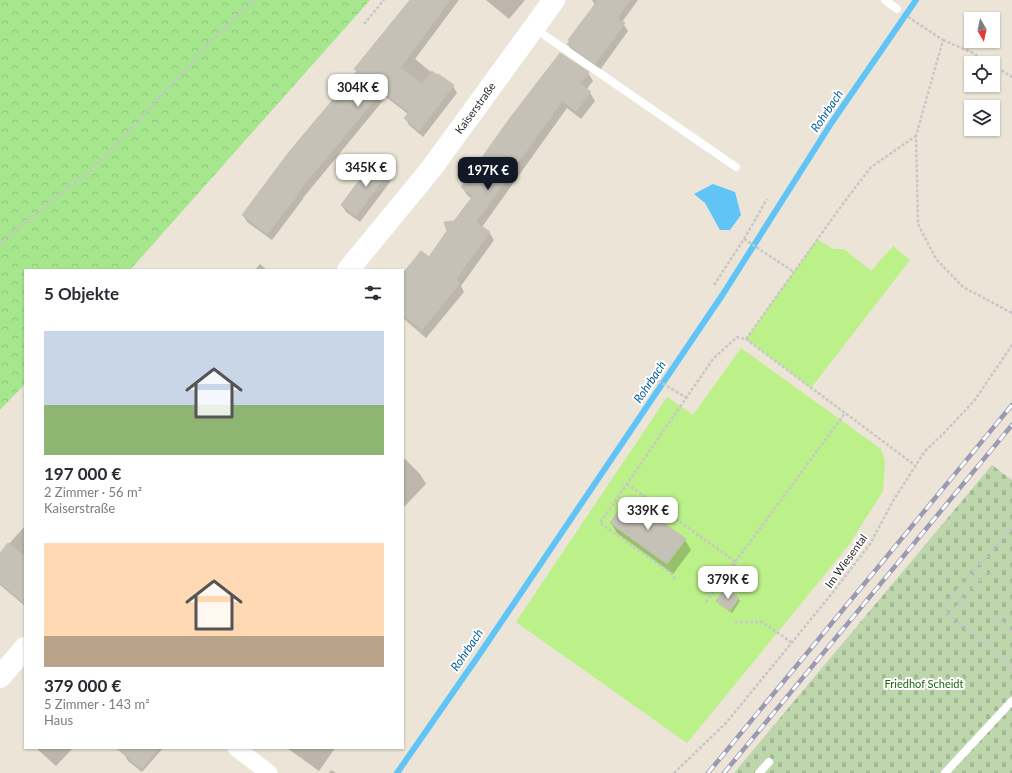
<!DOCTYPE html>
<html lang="de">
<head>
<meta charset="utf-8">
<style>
  :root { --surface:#fff; --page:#f2f2f3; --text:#2b2b33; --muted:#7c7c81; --accent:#111827 }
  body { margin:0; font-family:Lato,sans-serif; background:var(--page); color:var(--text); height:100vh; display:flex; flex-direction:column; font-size:15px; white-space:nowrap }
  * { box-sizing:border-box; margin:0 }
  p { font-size:13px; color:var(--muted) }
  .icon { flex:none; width:22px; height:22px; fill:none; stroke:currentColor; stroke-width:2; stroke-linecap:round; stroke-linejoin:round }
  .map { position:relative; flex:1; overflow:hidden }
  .details { position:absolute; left:24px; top:269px; width:380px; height:480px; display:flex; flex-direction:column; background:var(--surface); border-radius:0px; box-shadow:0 1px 3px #0004 }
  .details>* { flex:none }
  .needle { width:26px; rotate:171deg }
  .fabs { position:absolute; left:964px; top:12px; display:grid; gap:8px }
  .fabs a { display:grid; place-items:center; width:36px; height:36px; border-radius:0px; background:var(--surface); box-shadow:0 1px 3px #0004; font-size:20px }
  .price { position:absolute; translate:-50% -34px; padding:0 9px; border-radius:8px; background:#fff; color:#222; font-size:13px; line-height:26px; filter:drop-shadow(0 1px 2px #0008) }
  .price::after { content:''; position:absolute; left:50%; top:24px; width:12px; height:9px; margin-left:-6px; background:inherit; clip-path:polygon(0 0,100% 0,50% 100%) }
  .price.selected { background:var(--accent); color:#fff }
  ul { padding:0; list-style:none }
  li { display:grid; align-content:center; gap:8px; height:212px; padding:0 20px }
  li span { display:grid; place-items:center; height:124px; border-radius:0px; color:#555 }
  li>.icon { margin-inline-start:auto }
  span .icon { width:72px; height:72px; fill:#fffc; stroke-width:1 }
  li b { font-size:17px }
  h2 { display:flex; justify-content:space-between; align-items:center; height:48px; padding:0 20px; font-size:17px }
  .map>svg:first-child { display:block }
</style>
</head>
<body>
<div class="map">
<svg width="1012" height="773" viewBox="0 0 1012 773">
  <defs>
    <pattern id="forest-crowns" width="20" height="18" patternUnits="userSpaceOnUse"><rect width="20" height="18" fill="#a6e78e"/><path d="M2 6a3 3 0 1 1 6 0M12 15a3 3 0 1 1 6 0" fill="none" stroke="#8fc67a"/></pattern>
    <pattern id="cemetery-stones" width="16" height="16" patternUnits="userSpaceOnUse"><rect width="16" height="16" fill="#bed6ac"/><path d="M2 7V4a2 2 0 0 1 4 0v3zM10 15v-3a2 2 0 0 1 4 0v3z" fill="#a3b894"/></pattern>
  </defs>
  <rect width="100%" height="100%" fill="#ebe4d7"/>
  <polygon fill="url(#forest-crowns)" points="0,0 370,0 130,270 25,270 25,384 0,410"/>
  <polygon fill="url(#cemetery-stones)" points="992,465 1012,480 1012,773 734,773"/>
  <g fill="#bcf088">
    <polygon points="817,239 833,249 844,249 871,271 893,246 910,260 811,388 746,339"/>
    <polygon points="741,348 881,449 885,461 883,491 849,545 687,743 516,622 667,397 693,415"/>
  </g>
  <polygon fill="#60c4f7" points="713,184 735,192 741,215 730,230 720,230 705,203 694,194"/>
  <g fill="#0003">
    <polygon points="411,0 459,0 415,59 437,77 453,86 457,93 423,137 409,125 405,118 408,114 386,97 303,198 303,199 272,240 247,222 243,215 357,72 356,69"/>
    <polygon points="486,0 525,0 509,19"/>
    <polygon points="592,0 638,0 622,22 628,31 600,70 572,51 568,44 595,5"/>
    <polygon points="588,73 593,81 586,90 590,93 595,101 581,119 567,108 482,227 489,232 494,240 461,286 464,292 426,338 403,318 403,275 429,258 472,199 467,195 462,187"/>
    <polygon points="389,171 393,178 360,222 346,212 342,205"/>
    <polygon points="260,264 267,270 255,270"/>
    <polygon points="403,457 420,474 426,484 403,508"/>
    <polygon points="611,523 685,540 691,550 673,574 617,533"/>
    <polygon points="25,526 25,606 0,585 0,554"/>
    <polygon points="738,598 740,601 732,613 719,604 717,601"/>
    <polygon points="36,748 73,748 56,766"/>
    <polygon points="129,748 163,748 142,772 128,761 124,754"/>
    <polygon points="287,748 335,748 319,771"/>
    <polygon points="331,770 336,773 329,773"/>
  </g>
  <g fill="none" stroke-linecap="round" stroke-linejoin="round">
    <polyline stroke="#60c4f7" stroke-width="6" points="397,773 479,655 723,294 832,122 916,0"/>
  </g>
  <g fill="#c6c1b7" stroke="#c6c0b1">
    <polygon points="410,0 450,0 400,68 422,84 432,71 437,75 438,74 454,85 419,131 404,118 409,112 382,91 299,191 300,192 267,234 242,215 289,152 357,71 354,69"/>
    <polygon points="598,0 630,0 617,18 625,23 595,64 567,44 570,41 568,40"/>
    <polygon points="560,53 589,72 580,84 591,92 576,111 562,101 504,183 476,222 490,232 456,279 460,283 422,330 403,315 403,273 421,251 429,257 447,231 444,222 454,221 473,196 461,187 510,118"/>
    <polygon points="375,159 390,171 356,216 341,205"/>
    <polygon points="628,498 686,539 667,564 610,523"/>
    <polygon points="8,543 25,557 25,604 0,583 0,553"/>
    <polygon points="725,588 739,598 730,611 716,601"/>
    <polygon points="116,748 159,748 142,769"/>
  </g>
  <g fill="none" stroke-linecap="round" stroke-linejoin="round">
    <g stroke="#c7c7c7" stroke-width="2.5" stroke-dasharray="3 2" stroke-linecap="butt">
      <polyline points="908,17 943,40 916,136 918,224 936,259 963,287 1012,313"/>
      <polyline points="364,24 384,0"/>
      <polyline points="943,40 973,53 989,63"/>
      <polyline points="993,65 1012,77"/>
      <polyline points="744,239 794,272"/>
      <polyline points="0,243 96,166 211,42 254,0"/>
      <polyline points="714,285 744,239 767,199"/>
      <polyline points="746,339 842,205 871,167 916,136"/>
      <polyline points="650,376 687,398"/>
      <polyline points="627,484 736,562"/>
      <polyline points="1011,529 942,608 961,626 975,634 1012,669"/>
      <polyline points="675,579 671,573 600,523 713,359 737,337 746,339 916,466"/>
      <polyline points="706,602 845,413"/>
      <polyline points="949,615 987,572"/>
      <polyline points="995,615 1012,632"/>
      <polyline points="735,622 762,622 791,642"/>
      <polyline points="674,773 726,723 834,591 870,544 893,501 925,451 944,433 974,401 1012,345"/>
    </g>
    <g stroke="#fff" stroke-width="8">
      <polyline points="885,0 897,9"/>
      <polyline points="534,28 736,167"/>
      <polyline points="759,773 769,762"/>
      <polyline points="945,773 1012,701"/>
    </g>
    <polyline stroke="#fff" stroke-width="17" points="236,748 269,773"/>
    <g stroke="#fff" stroke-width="22">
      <path id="s1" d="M348 270 431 169 554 0"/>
      <polyline points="0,677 25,648"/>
    </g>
    <g stroke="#9a9bb3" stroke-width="4.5">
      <g id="rail">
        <polyline points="708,773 1012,405"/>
        <polyline points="724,773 1012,425"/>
      </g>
    </g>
    <use href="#rail" stroke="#fff" stroke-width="3" stroke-dasharray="9" stroke-linecap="butt"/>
  </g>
  <g text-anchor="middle" stroke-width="4" stroke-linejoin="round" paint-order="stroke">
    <g font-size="11" fill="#272727" stroke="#fff">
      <text dy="4" stroke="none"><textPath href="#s1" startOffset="206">Kaiserstraße</textPath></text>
      <text transform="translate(846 561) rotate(-54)" y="4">Im Wiesental</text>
    </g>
    <g font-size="11" fill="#1f6714" stroke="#fff">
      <text x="924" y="688">Friedhof Scheidt</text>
    </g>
    <g font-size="12" font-style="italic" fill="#035e9f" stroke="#fff">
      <text transform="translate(827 111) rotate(-56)" y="4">Rohrbach</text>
      <text transform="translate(650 382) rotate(-56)" y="4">Rohrbach</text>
      <text transform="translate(467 650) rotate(-56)" y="4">Rohrbach</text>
    </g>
  </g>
</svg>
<div class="fabs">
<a><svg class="needle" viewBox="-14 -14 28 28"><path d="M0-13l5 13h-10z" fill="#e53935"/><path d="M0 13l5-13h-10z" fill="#7c7c81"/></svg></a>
<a><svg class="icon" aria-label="locate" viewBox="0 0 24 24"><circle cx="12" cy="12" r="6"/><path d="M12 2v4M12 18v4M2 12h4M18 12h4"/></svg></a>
<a><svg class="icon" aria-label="layers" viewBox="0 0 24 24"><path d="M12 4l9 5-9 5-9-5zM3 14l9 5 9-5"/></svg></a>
</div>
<b class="price" style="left:358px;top:108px">304K €</b>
<b class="price" style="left:366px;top:188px">345K €</b>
<b class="price selected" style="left:488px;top:191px">197K €</b>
<b class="price" style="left:648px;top:531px">339K €</b>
<b class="price" style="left:728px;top:600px">379K €</b>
<section class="details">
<h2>5 Objekte<svg class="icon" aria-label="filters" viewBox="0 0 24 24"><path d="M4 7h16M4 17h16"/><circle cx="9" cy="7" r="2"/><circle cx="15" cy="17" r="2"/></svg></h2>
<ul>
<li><span style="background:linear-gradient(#c9d6e8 60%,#8fb573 0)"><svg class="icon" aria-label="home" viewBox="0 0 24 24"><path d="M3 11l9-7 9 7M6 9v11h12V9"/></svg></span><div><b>197 000 €</b><p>2 Zimmer · 56 m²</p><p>Kaiserstraße</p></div></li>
<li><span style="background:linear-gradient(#ffd9b3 75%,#b9a48a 0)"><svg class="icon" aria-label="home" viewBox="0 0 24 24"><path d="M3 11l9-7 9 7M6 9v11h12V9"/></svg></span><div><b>379 000 €</b><p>5 Zimmer · 143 m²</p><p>Haus</p></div></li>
</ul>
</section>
</div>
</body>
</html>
